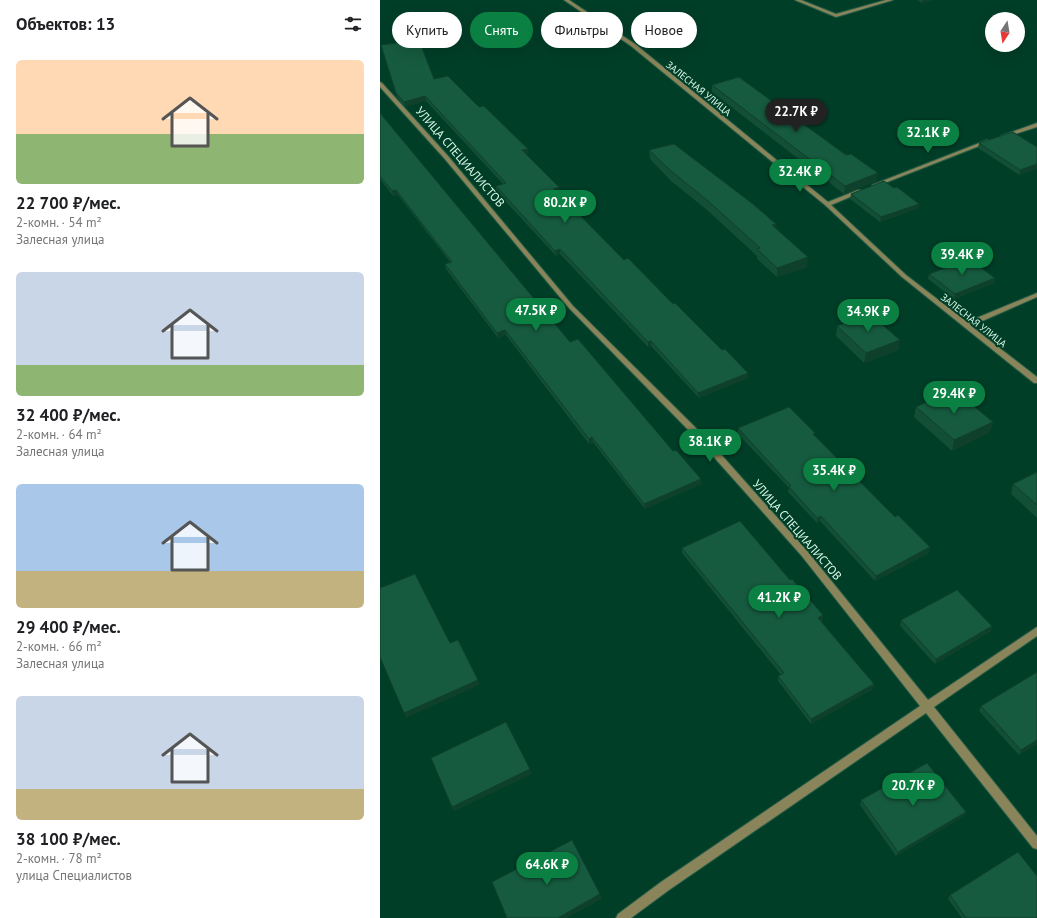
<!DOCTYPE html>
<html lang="ru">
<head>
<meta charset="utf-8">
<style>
  :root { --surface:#fff; --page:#f2f2f2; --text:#202124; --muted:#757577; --accent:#0b8043 }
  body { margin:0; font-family:"PT Sans",sans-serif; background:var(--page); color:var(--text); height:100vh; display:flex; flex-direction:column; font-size:15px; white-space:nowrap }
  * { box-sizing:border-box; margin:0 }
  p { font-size:13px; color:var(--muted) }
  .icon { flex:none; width:22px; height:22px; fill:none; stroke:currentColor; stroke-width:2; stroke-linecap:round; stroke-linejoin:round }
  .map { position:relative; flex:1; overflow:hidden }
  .details { display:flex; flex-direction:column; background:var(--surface); width:380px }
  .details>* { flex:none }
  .banner { position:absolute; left:12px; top:12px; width:380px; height:36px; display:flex; gap:8px }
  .needle { width:26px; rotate:192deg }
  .fabs { position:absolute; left:605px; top:12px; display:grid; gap:8px }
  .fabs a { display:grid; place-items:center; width:40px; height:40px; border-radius:50%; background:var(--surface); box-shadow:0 4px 16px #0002; font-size:20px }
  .price { position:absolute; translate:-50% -34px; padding:0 9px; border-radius:14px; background:var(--accent); color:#fff; font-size:13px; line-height:26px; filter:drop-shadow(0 1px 2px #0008) }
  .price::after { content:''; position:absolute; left:50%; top:24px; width:12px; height:9px; margin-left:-6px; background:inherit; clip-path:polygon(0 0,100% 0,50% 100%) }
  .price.current { background:#222; color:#fff }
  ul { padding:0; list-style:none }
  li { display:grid; align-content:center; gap:8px; height:212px; padding:0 16px }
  li span { display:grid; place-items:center; height:124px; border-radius:6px; color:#555 }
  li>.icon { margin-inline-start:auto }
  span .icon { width:72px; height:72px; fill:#fffc; stroke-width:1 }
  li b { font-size:17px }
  h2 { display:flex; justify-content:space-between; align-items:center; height:48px; padding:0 16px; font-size:17px }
  .pill { padding:0 14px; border-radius:18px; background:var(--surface); box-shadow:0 4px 16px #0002; font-size:14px; line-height:36px }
  .pill.current { background:var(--accent); color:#fff }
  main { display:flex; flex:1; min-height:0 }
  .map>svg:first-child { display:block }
</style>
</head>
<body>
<main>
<section class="details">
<h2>Объектов: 13<svg class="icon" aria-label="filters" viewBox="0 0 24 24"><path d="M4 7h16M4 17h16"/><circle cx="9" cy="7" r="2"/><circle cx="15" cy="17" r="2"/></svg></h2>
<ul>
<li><span style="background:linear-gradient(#ffd9b3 60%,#8fb573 0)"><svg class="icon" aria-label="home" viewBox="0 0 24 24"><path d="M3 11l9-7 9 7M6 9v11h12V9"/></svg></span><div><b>22 700 ₽/мес.</b><p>2-комн. · 54 m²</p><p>Залесная улица</p></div></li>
<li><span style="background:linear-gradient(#c9d6e8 75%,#8fb573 0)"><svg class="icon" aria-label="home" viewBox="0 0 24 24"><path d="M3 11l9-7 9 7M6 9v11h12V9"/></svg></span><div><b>32 400 ₽/мес.</b><p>2-комн. · 64 m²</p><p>Залесная улица</p></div></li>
<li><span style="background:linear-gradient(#a9c7e8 70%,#c2b280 0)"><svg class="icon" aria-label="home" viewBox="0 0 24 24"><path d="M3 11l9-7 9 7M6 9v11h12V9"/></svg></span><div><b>29 400 ₽/мес.</b><p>2-комн. · 66 m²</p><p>Залесная улица</p></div></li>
<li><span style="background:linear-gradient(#c9d6e8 75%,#c2b280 0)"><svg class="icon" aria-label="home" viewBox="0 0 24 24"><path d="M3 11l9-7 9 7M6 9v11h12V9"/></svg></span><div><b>38 100 ₽/мес.</b><p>2-комн. · 78 m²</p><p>улица Специалистов</p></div></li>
</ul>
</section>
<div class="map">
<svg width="657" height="918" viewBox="0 0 657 918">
  <rect width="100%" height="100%" fill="#003e28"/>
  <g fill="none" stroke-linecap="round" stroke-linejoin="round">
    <g stroke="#225c47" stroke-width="2">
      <g id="street">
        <polygon points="184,0 189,0 255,44 448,202 478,190 482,190 482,192 451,205 526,275 587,322 657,293 657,297 591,326 657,377 657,383 654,383 522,277 445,205 251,46"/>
        <polygon points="415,0 421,0 456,14 506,0 513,0 456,17"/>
        <polygon points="0,82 2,83 68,156 193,306 330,442 427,551 548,700 657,627 657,636 554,707 657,836 657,849 653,848 546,713 289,890 251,918 236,918 238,914 281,882 540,706 421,555 324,446 189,308 64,158 0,87"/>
        <polygon points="657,123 657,127 626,137 621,136"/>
        <polygon points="607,140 612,141 497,186 495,187 492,185"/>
      </g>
    </g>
    <use href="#street" fill="#898459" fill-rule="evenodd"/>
  </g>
  <g fill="#134e36">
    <polygon points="537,0 552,0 542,3"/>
    <polygon points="1,45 54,79 99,107 148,153 146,154 179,187 179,192 178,193 244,260 293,304 368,378 319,398 271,346 268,347 180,254 176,256 116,191 116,186 123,184 46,101 25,107 17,97"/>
    <polygon points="332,85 466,155 497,181 464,194 332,92"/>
    <polygon points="0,113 190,342 321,484 265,509 213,442 209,444 126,335 118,338 66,269 65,264 70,262 18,195 13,196 0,179"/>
    <polygon points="599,143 657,147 657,168 639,175 598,148"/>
    <polygon points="269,150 396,224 396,228 427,267 397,277 377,259 377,256 327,210 291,181 270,159"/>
    <polygon points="514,188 539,204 539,208 500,222 470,199 471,194"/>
    <polygon points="549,274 615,278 614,283 574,299 548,279"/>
    <polygon points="457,326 520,340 518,350 484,363 456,336"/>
    <polygon points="536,407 613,422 610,432 572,451 534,417"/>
    <polygon points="358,428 435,436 549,553 495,581 440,521 437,523 408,492 409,488 358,434"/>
    <polygon points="657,472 657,518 631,494 633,484"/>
    <polygon points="302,548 443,620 441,621 494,684 493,689 431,724 398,681 398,676 401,675 302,553"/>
    <polygon points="521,620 611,631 555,664 520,626"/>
    <polygon points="657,672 657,744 639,755 599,711 601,706"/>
    <polygon points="51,758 151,774 74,811"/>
    <polygon points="481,800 584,816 516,856 480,805"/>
    <polygon points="112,882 220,894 221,899 186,918 127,918"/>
    <polygon points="570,895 657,918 582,918 568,899"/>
  </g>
  <g fill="#0f402c">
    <polygon points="542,0 552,0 542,3"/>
    <polygon points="45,96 46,101 25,107 24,102"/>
    <polygon points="148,149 148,153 143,155 142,150"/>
    <polygon points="657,164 657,168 639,175 640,170"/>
    <polygon points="498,173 497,181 464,194 465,186"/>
    <polygon points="179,187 179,192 175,194 174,189"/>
    <polygon points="16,190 18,195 13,196 12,191"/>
    <polygon points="539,204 539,208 500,222 501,217"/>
    <polygon points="396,224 396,234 392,225"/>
    <polygon points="180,249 180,254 176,256 175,251"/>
    <polygon points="428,257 427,267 397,277 397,268"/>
    <polygon points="615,278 614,283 574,299 575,294"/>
    <polygon points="125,330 126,335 118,338 117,333"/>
    <polygon points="520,340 518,350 484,363 486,353"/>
    <polygon points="271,341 271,346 268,347 268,342"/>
    <polygon points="368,373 368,378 319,398 318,393"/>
    <polygon points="613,422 610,432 572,451 574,440"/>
    <polygon points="212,437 213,442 209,444 209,439"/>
    <polygon points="321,479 321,484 265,509 264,504"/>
    <polygon points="441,516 440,521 437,523 437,518"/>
    <polygon points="550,547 549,553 495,581 496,576"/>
    <polygon points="443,615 443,620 437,623 438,618"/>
    <polygon points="612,626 611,631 555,664 556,659"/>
    <polygon points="98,680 99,685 26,718 24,713"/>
    <polygon points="494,684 493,689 431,724 431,719"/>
    <polygon points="657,740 657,744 639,755 641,750"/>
    <polygon points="150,769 151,774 74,811 72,807"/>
    <polygon points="586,812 584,816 516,856 518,852"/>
    <polygon points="220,894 221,899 186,918 178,918"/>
  </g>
  <g fill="#165b3f" stroke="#0f402c">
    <polygon points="39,40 54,79 68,76 99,107 104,106 148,149 142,150 179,187 174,189 244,260 248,258 293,304 295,303 342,350 345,349 368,373 318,393 271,341 268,342 180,249 175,251 116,186 126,183 45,96 24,102 16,93 1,45"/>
    <polygon points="359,77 466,155 471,154 498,173 465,186 332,85"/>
    <polygon points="0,113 190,342 198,339 293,451 296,450 321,479 264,504 212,437 209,439 125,330 117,333 65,264 72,262 16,190 12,191 0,176"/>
    <polygon points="633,132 657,147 657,164 640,170 599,143"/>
    <polygon points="294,144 373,204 396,224 392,225 428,257 397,268 377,249 380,248 327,200 291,171 269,150"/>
    <polygon points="504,181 514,188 517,187 539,204 501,217 471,194"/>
    <polygon points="589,259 615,278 575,294 549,274"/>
    <polygon points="490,314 520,340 486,353 457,326"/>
    <polygon points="573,389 613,422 574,440 536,407"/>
    <polygon points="409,407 435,433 433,434 515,517 518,515 550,547 496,576 441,516 437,518 409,487 411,486 358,428"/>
    <polygon points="657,472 657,505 633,484"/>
    <polygon points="360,521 410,580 412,579 443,615 438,618 494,684 431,719 398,676 404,673 302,548"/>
    <polygon points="35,574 70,643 78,640 98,680 24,713 0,657 0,588"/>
    <polygon points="577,590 612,626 556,659 521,620"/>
    <polygon points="657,672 657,740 641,750 601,706"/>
    <polygon points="126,722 150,769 72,807 51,758"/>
    <polygon points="547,763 586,812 518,852 481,800"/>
    <polygon points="192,840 220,894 178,918 127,918 112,882"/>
    <polygon points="638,852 657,876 657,918 586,918 570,895"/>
  </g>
  <g text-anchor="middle" stroke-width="4" stroke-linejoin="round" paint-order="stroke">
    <g font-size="10" fill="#d7fae8" stroke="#003e28">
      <text transform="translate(319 88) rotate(39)" y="4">ЗАЛЕСНАЯ УЛИЦА</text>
      <text transform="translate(594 320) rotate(38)" y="4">ЗАЛЕСНАЯ УЛИЦА</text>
    </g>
    <g font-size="12" fill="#d7fae8" stroke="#003e28">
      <text transform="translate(80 157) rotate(49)" y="4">УЛИЦА СПЕЦИАЛИСТОВ</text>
      <text transform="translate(417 530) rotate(49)" y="4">УЛИЦА СПЕЦИАЛИСТОВ</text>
    </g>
  </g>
</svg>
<div class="fabs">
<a><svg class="needle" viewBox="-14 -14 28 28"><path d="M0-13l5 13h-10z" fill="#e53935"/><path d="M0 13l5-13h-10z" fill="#757577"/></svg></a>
</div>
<b class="price current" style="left:416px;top:133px">22.7K ₽</b>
<b class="price" style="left:548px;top:154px">32.1K ₽</b>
<b class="price" style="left:420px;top:193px">32.4K ₽</b>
<b class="price" style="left:185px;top:224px">80.2K ₽</b>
<b class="price" style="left:582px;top:276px">39.4K ₽</b>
<b class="price" style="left:156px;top:332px">47.5K ₽</b>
<b class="price" style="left:488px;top:333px">34.9K ₽</b>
<b class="price" style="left:574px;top:415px">29.4K ₽</b>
<b class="price" style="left:330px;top:463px">38.1K ₽</b>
<b class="price" style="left:454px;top:492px">35.4K ₽</b>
<b class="price" style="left:399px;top:619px">41.2K ₽</b>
<b class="price" style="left:533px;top:807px">20.7K ₽</b>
<b class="price" style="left:167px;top:886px">64.6K ₽</b>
<div class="banner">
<a class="pill">Купить</a>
<a class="pill current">Снять</a>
<a class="pill">Фильтры</a>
<a class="pill">Новое</a>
</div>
</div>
</main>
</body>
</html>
